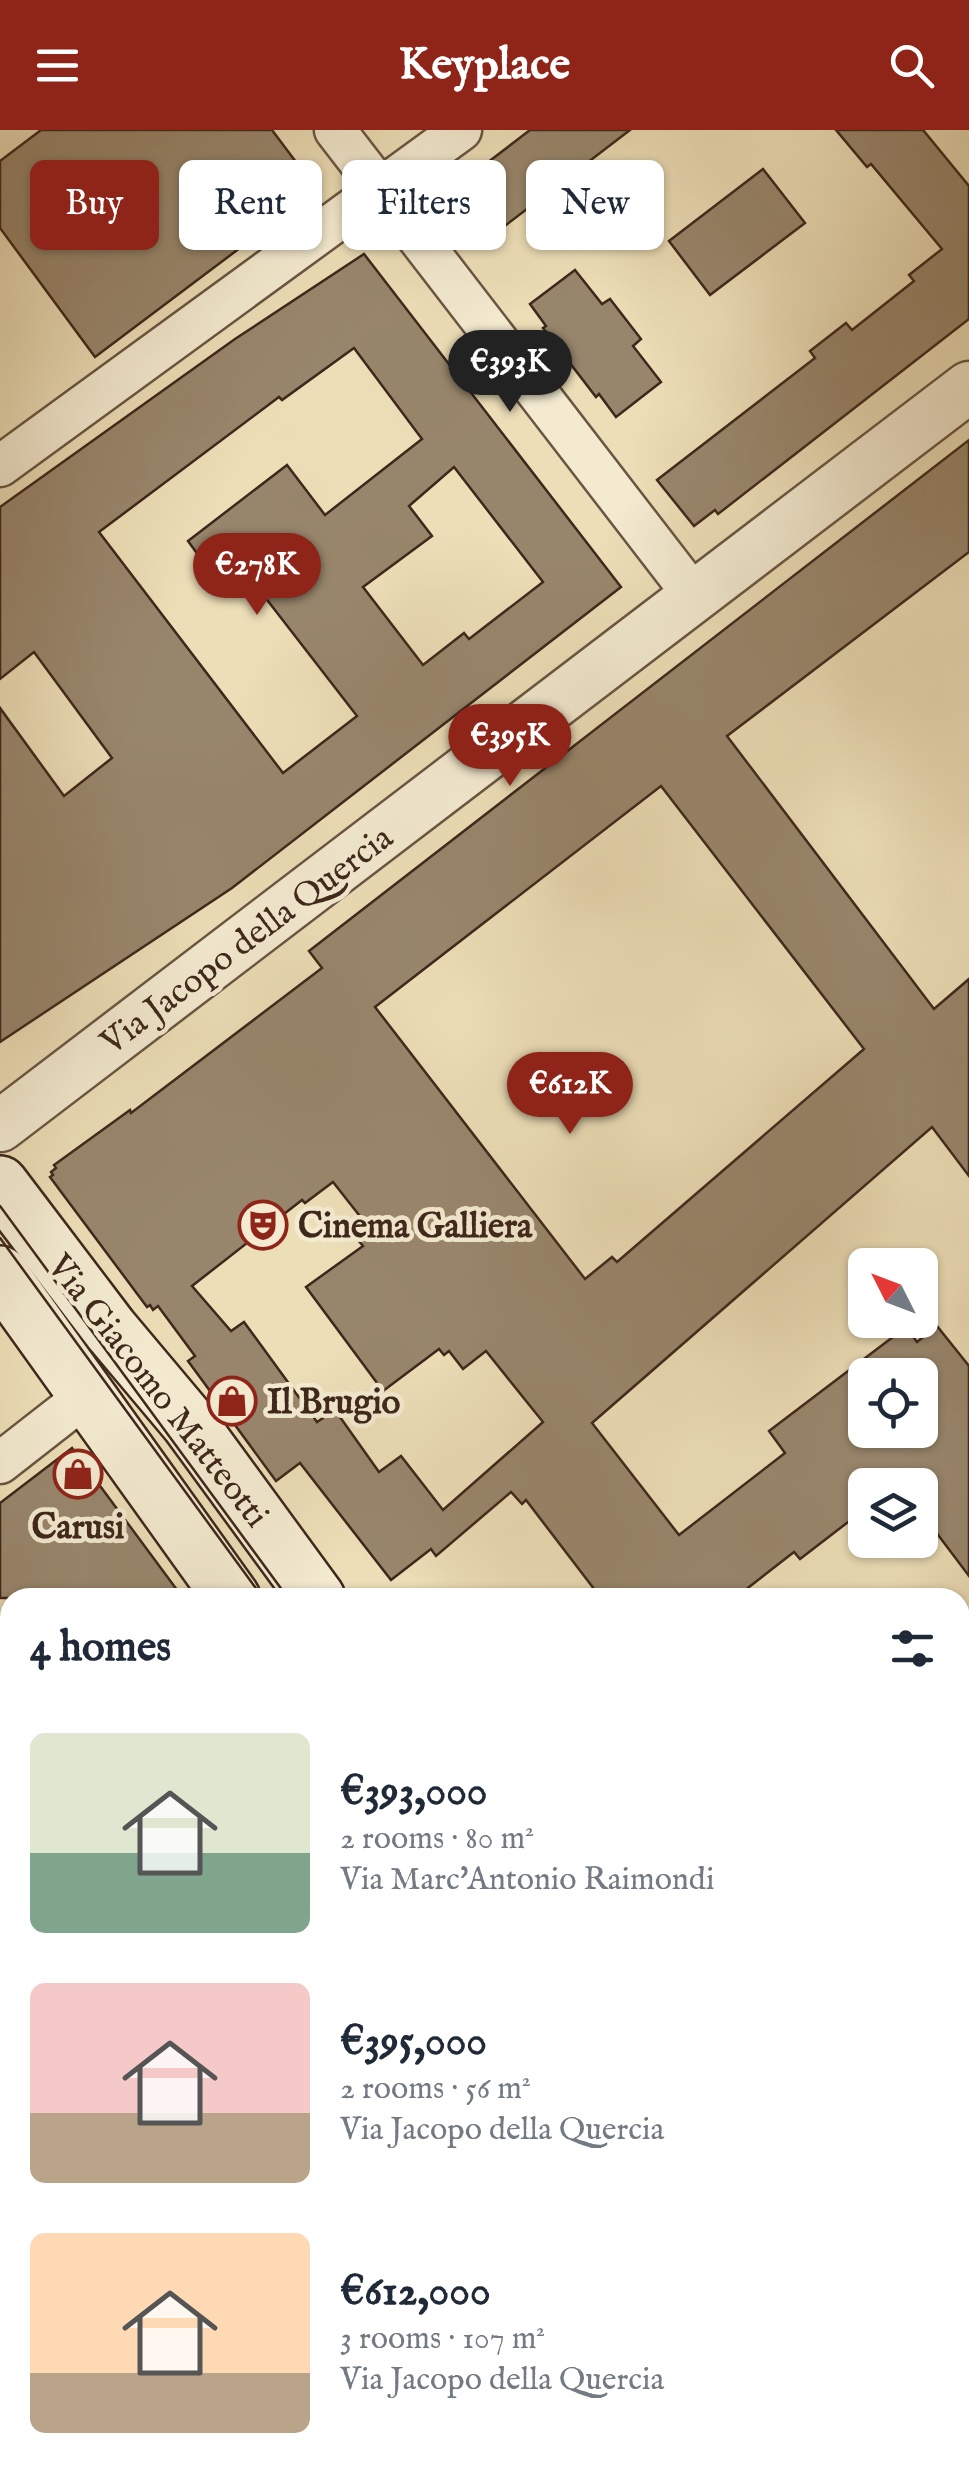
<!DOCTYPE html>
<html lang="en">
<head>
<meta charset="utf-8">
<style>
  :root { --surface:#fff; --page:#f2f2f3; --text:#1f2937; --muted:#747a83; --accent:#8f2418 }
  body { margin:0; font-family:"IM FELL English",serif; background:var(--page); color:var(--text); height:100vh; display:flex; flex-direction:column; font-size:38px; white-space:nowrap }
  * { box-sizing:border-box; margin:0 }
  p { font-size:32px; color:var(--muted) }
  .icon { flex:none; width:55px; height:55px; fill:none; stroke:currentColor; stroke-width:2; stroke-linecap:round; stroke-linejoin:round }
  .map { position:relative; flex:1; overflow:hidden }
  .sheet { position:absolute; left:0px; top:1458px; width:970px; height:892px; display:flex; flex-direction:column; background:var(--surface); border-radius:30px 30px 0 0; box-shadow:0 2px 8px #0004 }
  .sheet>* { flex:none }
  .top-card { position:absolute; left:30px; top:30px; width:910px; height:90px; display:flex; gap:20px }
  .needle { width:65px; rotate:312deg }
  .tools { position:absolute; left:848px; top:1118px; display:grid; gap:20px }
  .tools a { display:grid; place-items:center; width:90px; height:90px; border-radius:15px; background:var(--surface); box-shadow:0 2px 8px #0004; font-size:50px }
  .price { position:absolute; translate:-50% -85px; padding:0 22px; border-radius:35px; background:var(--accent); color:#fff; font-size:32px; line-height:65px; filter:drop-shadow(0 2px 5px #0008) }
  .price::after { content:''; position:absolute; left:50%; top:60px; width:30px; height:22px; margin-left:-15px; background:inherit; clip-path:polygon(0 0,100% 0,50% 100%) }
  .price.active { background:#222; color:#fff }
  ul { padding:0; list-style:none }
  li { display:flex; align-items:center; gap:30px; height:250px; padding:0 30px }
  li span { display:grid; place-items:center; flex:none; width:280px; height:200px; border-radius:15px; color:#555 }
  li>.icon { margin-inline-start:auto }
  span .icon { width:120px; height:120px; fill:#fffc; stroke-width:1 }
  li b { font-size:42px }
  h2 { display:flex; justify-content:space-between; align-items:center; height:120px; padding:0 30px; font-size:42px }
  .chip { padding:0 35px; border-radius:15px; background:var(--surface); box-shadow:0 2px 8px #0004; font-size:35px; line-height:90px }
  .chip.active { background:var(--accent); color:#fff }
  header { display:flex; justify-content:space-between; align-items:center; height:130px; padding:0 30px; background:var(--accent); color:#fff; font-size:45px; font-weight:700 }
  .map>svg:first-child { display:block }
</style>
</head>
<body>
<header><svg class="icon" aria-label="menu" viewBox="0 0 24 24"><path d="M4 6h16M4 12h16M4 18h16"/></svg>Keyplace<svg class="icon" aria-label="search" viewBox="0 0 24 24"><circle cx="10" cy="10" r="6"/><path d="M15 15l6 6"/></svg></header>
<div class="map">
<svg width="969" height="2349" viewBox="0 0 969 2349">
  <rect width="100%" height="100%" fill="#ecdeb7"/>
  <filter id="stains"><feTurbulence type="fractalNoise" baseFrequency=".002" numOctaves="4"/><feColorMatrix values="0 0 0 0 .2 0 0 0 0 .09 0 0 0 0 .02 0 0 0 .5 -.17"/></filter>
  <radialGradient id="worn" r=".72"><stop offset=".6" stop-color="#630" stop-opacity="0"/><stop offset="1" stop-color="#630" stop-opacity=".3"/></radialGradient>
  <g fill="#98866c" stroke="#3e271b" stroke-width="2.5" fill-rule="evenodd">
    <polygon points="41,0 272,0 317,60 95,227 0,98 0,31"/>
    <polygon points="530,0 630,0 480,115 446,71 469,53 466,49"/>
    <polygon points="836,0 923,0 969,56 969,189 718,384 715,380 694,396 657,350 815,228 810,221 846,193 852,200 914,151 909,145 942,119 871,34 867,37"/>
    <polygon points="763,39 805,93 710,165 669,111"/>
    <path d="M364 124 621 457 232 758 0 912V578L64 666 112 628 34 522 0 549V377L235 209ZM354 218 422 309 325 385 287 335 188 411 215 448 237 431 357 586 283 643 99 402 279 267 282 270ZM454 337 543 452 469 509 464 503 423 535 363 457 432 406 409 376Z"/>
    <polygon points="575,140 602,174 610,169 641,209 633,216 661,252 616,287 599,264 596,267 543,198 546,196 530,174"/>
    <path d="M969 310V422L727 606 934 879 969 849V1046L932 997 592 1293 679 1405 785 1323 769 1301 906 1197 917 1212 937 1196 969 1236V1446L920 1381V1355L899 1353 865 1355V1379L800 1429 794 1422 735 1468H601L526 1370 522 1374 511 1362 436 1426 431 1419 391 1450 300 1333 276 1351 188 1231 195 1226 158 1176 153 1180 150 1175 147 1177 50 1047 53 1045 51 1042 56 1038 54 1035 130 980 131 983 322 838 309 821ZM661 656 864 919 617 1132 612 1127 585 1149 375 877ZM333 1052 370 1099 357 1109 363 1116 306 1157 383 1261 439 1219 444 1225 449 1221 463 1239 486 1221 543 1292 443 1380 401 1326 379 1342 335 1280 317 1292 244 1192 231 1201 192 1156 302 1070 305 1073ZM865 1245H920V1300H865Z"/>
    <polygon points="72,1318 183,1468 0,1468 0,1373"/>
  </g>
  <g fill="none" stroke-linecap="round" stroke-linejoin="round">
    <g stroke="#6a5542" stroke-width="45">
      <g id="minor">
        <polyline points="335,0 695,467"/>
        <polyline points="0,336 461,0"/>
        <polyline points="0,1333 87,1265"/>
      </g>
    </g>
    <g stroke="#6a5542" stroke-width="55">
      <g id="tertiary">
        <polyline points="0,996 969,257"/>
        <polyline points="0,2050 10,2042"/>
      </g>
    </g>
    <g stroke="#3e271b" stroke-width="60">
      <g id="secondary">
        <polyline points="0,1054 110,1199 189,1293 317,1468"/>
        <polyline points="0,1144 232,1468"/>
        <polyline points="874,2340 881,2349"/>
        <polyline points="956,2340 963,2349"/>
      </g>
    </g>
    <use href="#minor" stroke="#f3ead0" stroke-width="40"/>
    <use href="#tertiary" stroke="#f3ead0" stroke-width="50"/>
    <use href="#secondary" stroke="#f3ead0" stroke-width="55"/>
    <g stroke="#3e271b" stroke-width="2.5">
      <polyline points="0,1076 288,1468"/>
      <polyline points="0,1108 263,1468"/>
      <polyline points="908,2340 915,2349"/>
      <polyline points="931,2340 938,2349"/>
    </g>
    <g stroke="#3e271b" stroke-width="8" stroke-dasharray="18 18" stroke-linecap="butt">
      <polyline points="960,2011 969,2006"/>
      <polyline points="960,2039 969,2033"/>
      <polyline points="960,2140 969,2134"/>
      <polyline points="960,2171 969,2165"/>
      <polyline points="960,2273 969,2266"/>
      <polyline points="391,2349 405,2340"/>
      <polyline points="434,2349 449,2340"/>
      <polyline points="482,2349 494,2340"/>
      <polyline points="520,2349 531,2340"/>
      <polyline points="659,2349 672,2340"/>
      <polyline points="720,2349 732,2340"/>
    </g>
  </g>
  <defs>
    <g id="theatre-ring" transform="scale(2.5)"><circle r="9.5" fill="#f3ead0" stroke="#8f2418" stroke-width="1.5"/><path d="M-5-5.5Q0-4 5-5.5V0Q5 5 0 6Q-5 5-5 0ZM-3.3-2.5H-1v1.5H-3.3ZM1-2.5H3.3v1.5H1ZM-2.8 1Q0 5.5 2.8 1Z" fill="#8f2418"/></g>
    <g id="shop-ring" transform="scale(2.5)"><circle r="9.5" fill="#f3ead0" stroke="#8f2418" stroke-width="1.5"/><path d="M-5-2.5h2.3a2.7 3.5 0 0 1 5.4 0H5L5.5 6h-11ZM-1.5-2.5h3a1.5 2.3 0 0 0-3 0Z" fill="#8f2418"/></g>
  </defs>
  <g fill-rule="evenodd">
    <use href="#theatre-ring" x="263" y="1095"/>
    <use href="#shop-ring" x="232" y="1271"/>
    <use href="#shop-ring" x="78" y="1344"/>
  </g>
  <g text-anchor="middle" stroke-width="9" stroke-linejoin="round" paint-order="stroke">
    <g font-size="35" fill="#3e271b" stroke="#f3ead0">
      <text transform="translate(246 809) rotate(-37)" y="12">Via Jacopo della Quercia</text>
      <text transform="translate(159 1260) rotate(52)" y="12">Via Giacomo Matteotti</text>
    </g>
    <g font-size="35" font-weight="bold" fill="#3e271b" stroke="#f3ead0" text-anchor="start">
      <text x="298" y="1107">Cinema Galliera</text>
      <text x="267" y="1283">Il Brugio</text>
      <text x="78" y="1408" text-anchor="middle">Carusi</text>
    </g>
  </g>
  <rect width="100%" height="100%" filter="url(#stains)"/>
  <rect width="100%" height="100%" fill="url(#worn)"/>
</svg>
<div class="tools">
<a><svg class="needle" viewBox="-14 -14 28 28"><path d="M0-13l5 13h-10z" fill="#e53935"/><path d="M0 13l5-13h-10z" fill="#747a83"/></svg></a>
<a><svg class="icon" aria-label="locate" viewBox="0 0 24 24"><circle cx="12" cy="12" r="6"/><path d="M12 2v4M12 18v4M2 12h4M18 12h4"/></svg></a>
<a><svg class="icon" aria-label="layers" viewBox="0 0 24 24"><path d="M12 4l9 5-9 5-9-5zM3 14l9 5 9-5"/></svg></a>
</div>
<b class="price active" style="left:510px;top:285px">€393K</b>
<b class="price" style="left:257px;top:488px">€278K</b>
<b class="price" style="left:510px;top:659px">€395K</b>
<b class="price" style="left:570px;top:1007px">€612K</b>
<div class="top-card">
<a class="chip active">Buy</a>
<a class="chip">Rent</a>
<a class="chip">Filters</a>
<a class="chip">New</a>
</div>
<section class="sheet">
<h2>4 homes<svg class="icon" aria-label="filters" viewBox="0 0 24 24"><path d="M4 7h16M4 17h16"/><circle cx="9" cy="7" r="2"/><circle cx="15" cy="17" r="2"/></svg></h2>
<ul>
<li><span style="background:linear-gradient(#dfe7d0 60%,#7fa58c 0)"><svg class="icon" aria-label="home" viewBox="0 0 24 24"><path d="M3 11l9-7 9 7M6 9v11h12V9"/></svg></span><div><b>€393,000</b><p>2 rooms · 80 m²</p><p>Via Marc'Antonio Raimondi</p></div></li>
<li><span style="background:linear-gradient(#f6c9c9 65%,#b9a48a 0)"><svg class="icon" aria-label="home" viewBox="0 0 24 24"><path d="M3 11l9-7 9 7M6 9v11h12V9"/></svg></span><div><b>€395,000</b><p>2 rooms · 56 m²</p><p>Via Jacopo della Quercia</p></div></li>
<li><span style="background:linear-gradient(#ffd9b3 70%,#b9a48a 0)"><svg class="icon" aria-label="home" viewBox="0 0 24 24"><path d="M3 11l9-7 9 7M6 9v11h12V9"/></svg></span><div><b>€612,000</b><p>3 rooms · 107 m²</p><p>Via Jacopo della Quercia</p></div></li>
</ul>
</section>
</div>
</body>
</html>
